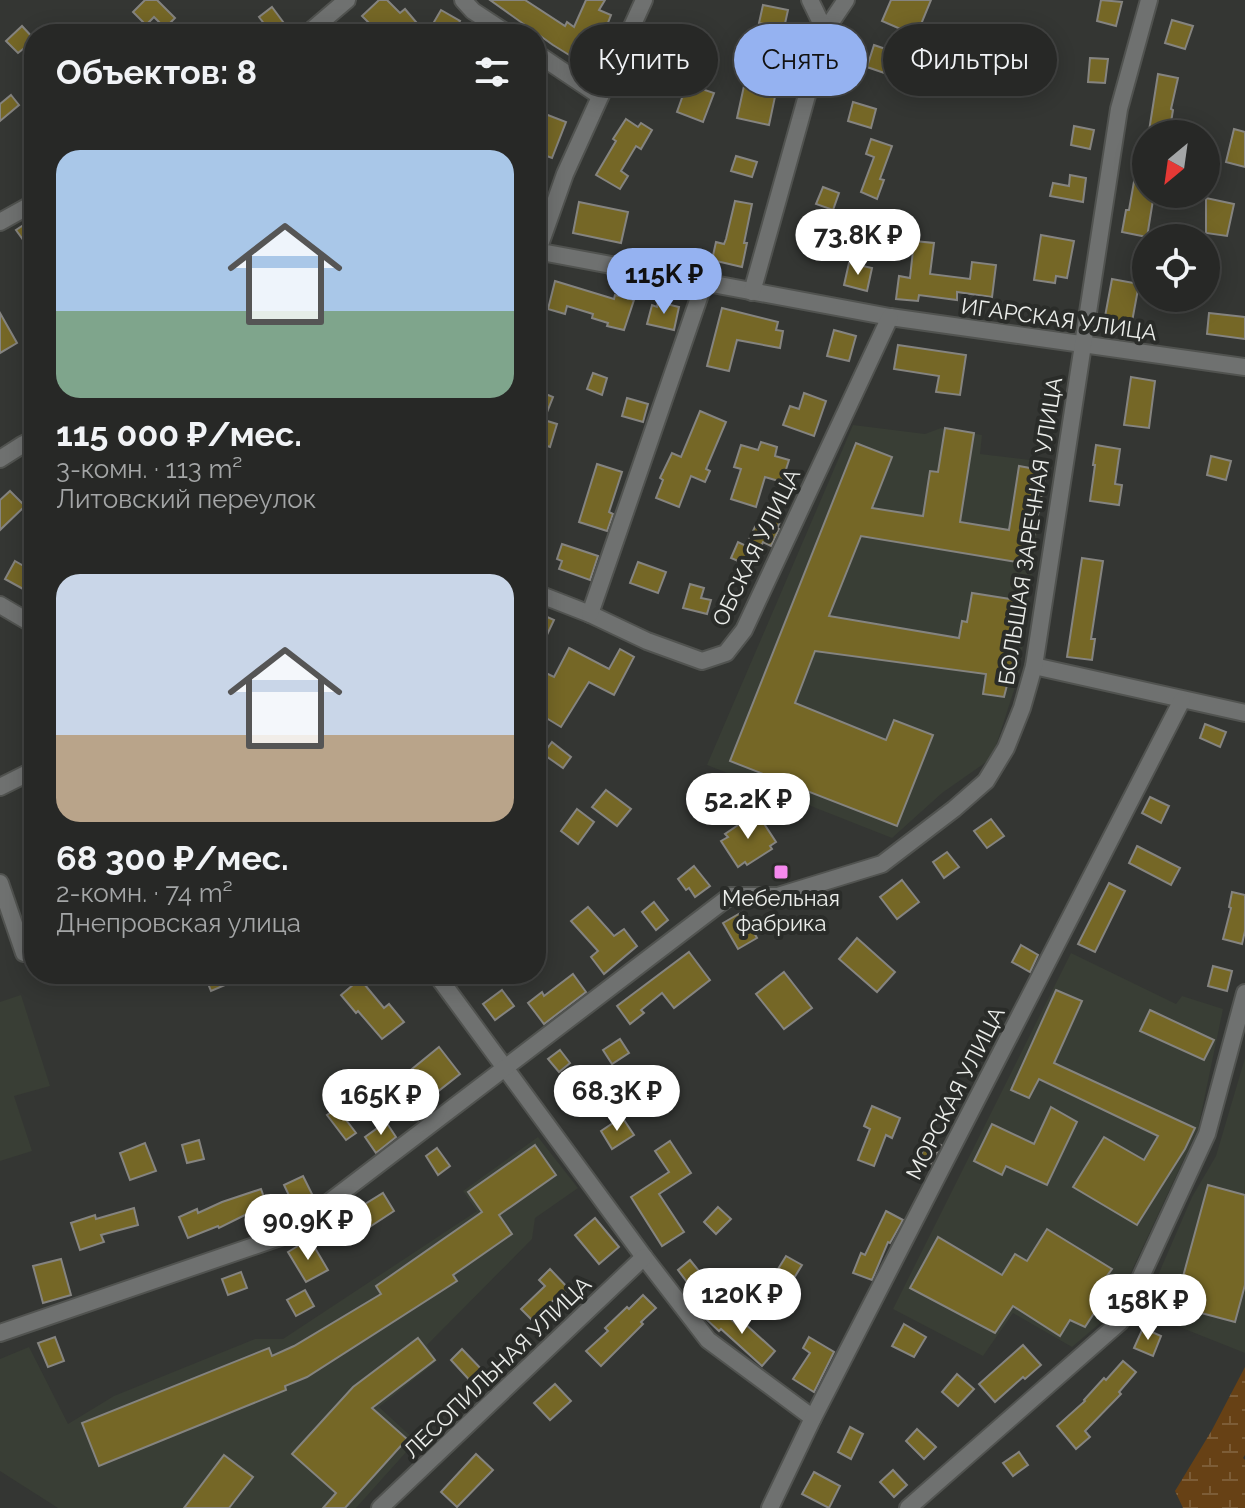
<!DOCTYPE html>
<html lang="ru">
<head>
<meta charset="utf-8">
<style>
  :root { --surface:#272826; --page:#333432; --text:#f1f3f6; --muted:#a4a6a7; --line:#434443; --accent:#95b2f1 }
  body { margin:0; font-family:Raleway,sans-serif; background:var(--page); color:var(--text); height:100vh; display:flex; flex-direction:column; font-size:30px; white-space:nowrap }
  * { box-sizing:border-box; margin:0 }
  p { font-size:26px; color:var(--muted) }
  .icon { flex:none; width:44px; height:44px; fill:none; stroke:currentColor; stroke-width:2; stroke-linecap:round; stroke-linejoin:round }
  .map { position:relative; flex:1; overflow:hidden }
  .details { position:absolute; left:24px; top:24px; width:522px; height:960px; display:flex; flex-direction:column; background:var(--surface); border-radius:32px; box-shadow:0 4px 20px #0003,0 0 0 2px var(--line) }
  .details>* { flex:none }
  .guide { position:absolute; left:570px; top:24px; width:554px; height:72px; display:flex; gap:16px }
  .needle { width:52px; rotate:209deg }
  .tools { position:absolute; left:1132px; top:120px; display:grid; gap:16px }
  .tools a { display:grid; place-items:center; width:88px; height:88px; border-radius:50%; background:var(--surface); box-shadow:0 4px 20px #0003,0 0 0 2px var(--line); font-size:40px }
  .price { position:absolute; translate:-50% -68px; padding:0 18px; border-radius:28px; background:#fff; color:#222; font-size:26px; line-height:52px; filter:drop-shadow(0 2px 4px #0008) }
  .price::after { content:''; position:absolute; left:50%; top:48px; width:24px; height:18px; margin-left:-12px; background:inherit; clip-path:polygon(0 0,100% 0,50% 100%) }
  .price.on { background:var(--accent); color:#111 }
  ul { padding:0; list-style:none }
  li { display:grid; align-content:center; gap:16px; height:424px; padding:0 32px }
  li span { display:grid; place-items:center; height:248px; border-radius:24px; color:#555 }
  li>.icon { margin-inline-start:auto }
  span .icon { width:144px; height:144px; fill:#fffc; stroke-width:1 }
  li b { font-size:34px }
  h2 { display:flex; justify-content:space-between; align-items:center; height:96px; padding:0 32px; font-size:34px }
  .pill { padding:0 28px; border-radius:36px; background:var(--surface); box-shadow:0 4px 20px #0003,0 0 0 2px var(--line); font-size:28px; line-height:72px }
  .pill.on { background:var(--accent); color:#111 }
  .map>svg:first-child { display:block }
</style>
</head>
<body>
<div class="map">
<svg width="1245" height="1508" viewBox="0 0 1245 1508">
  <defs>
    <pattern id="wetland-marsh" width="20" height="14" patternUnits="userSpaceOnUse" patternTransform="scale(2)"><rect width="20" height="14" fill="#674115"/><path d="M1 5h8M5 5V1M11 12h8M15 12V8" fill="none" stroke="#7d5d37"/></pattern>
  </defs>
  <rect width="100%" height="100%" fill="#343633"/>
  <g fill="#393e35">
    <polygon points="853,425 925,434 941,428 982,435 980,454 1046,462 1019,675 992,758 942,793 892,838 707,765"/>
    <polygon points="1071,953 1176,1004 1182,996 1223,1009 1198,1129 1112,1313 1072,1347 1013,1313 983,1356 893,1309"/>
    <polygon points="21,995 50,1086 14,1096 32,1151 0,1161 0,1002"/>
    <polygon points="1245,1058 1245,1353 1142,1312 1192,1197 1216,1156"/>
    <polygon points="538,1137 578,1188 535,1218 532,1239 427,1345 437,1361 379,1407 416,1441 356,1508 58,1508 0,1471 0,1359 29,1347 68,1424 114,1396 255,1339 283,1339 477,1211 463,1191"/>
  </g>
  <polygon fill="url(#wetland-marsh)" points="1245,1367 1245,1455 1243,1458 1245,1460 1245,1508 1183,1508 1175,1491 1212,1430"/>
  <g fill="#756726" stroke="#858480" stroke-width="2">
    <polygon points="145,0 157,0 175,18 165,28 154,17 146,25 133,12"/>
    <polygon points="379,0 387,0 400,13 405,9 416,22 403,34 380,34 362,16"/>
    <polygon points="490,0 525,0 565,26 567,22 574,27 586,0 605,0 599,10 611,15 598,48 589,64 576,55 574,58 553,45"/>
    <polygon points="891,0 931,0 917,34 912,34 882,21"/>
    <polygon points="1101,0 1122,2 1116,26 1097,21"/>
    <polygon points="763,5 788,10 784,28 759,23"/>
    <polygon points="272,7 292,34 272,34 259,17"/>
    <polygon points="441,10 460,21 453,34 427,34"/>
    <polygon points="1172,20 1193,26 1185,49 1165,43"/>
    <polygon points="22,26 34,39 34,61 23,49 18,53 6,41"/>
    <polygon points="669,26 692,35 687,49 664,40"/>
    <polygon points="874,45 900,54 893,76 867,67"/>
    <polygon points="765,53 780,56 773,91 776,92 769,125 737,118 749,63 763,65"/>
    <polygon points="1090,58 1108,59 1105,83 1088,82"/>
    <polygon points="1158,74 1178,78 1171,109 1173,110 1169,134 1149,131"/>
    <polygon points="687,84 714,93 703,122 677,112"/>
    <polygon points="11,95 19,105 0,121 0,104"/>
    <polygon points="853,102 876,109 871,128 848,121"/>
    <polygon points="540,112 566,122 552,158 536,152 536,122"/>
    <polygon points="626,119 638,127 641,123 652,130 641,149 636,146 621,171 628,176 620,189 596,175 616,141 613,139"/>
    <polygon points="1074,126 1094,130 1090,149 1071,145"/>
    <polygon points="1234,129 1245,132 1245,167 1226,162"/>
    <polygon points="871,139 892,146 880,179 884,180 877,199 861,192 874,157 866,154"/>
    <polygon points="736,156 757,162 752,177 731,171"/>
    <polygon points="1070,175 1086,178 1083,202 1050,196 1053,183 1069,186"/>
    <polygon points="1135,176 1146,178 1146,194 1154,194 1147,237 1122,232 1126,210 1129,210"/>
    <polygon points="823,187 839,193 833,210 816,204"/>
    <polygon points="1206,198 1234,204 1227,236 1206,233"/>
    <polygon points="735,201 752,204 744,243 747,243 742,267 712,260 716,242 724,244 726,239"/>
    <polygon points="579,202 628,212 621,243 573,233"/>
    <polygon points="34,218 34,255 16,230"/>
    <polygon points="1041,235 1074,241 1067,278 1056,276 1055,283 1034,280"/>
    <polygon points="914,241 934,243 930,274 970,279 972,262 996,265 992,297 957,292 957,300 919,295 918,301 896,299 899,276 910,278"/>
    <polygon points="849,263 872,268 867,291 844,285"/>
    <polygon points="1112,279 1139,284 1131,327 1104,322"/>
    <polygon points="555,281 614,299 615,295 634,300 624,330 607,326 608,323 592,318 593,314 567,306 565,314 548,309"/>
    <polygon points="658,302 679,307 674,330 647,324 652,305 657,307"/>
    <polygon points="722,308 778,322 776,330 783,331 780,348 737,340 729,371 707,366"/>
    <polygon points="0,313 17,343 0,353"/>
    <polygon points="1209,313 1245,317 1245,339 1207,334"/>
    <polygon points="834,330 856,336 849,361 827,356"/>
    <polygon points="898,345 966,355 960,395 936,392 939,376 894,369"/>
    <polygon points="593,373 607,378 602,395 587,389"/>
    <polygon points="1131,377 1155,381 1149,428 1124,425"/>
    <polygon points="536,390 553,397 544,420 557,424 550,447 536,442"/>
    <polygon points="804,393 826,401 814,436 783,425 790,406 799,409"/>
    <polygon points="627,398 648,404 643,422 622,416"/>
    <polygon points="700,411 726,422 706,469 710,471 705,482 691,476 679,507 656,498 663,480 660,478 672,453 681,457"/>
    <polygon points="945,428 974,433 960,522 1009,530 1019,466 1046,471 1029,564 861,536 829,616 959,638 962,621 967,622 972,593 1023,601 1015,654 1004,697 983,694 986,674 815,651 795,703 886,740 894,720 933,735 897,826 730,761 856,443 892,457 872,508 923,516 930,471 938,472"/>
    <polygon points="761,442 777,447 775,456 789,460 782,482 765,477 756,507 731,499 741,469 734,467 741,445 758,450"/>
    <polygon points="1096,445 1120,449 1115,484 1122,485 1119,505 1090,501 1095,465 1093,465"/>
    <polygon points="1211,456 1231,461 1226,480 1207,475"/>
    <polygon points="597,464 622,472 609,512 613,514 607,531 579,522"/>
    <polygon points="10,491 25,506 0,530 0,500"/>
    <polygon points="761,514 780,522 777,528 779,529 771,546 763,542 752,567 731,558 738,542 746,546"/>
    <polygon points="562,544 598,556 590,580 559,569 562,561 557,559"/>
    <polygon points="1082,558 1103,561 1091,639 1095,639 1092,660 1067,657"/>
    <polygon points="15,561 34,572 25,590 5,579"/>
    <polygon points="638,562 666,572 658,593 630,583"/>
    <polygon points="690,584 704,588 701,598 711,600 707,614 683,608"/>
    <polygon points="536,612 554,620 536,658"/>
    <polygon points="569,648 609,669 620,649 634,657 614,695 589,682 561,727 538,713 545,700 536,696 536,668 554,677"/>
    <polygon points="1205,724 1226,732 1220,747 1200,738"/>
    <polygon points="552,742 571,757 563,768 543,754"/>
    <polygon points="606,790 631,809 617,826 592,807"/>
    <polygon points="1150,797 1169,806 1161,823 1142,813"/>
    <polygon points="577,809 594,822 578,844 561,831"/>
    <polygon points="759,816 776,842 770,846 772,849 747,865 745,862 738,867 721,841 728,837 725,834 750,817 753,821"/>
    <polygon points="991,819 1004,836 987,848 974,831"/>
    <polygon points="1137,846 1180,868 1171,885 1129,863"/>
    <polygon points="947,852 959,867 944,878 933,862"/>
    <polygon points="694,866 710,886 695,897 689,888 686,890 678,879"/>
    <polygon points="902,880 919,902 897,919 880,897"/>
    <polygon points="1109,883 1125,891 1095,952 1078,944"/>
    <polygon points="1232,892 1245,895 1245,931 1242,944 1223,939 1231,908 1229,907"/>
    <polygon points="654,902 668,920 656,930 642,912"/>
    <polygon points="588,907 614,936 624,929 637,946 604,974 591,957 598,951 571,921"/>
    <polygon points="742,912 757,938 738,949 723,923"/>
    <polygon points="857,938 895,972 877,992 839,959"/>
    <polygon points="1021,945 1038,955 1030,972 1012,962"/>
    <polygon points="689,952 710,980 674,1008 662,993 641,1010 644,1013 630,1024 617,1006"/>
    <polygon points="1213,966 1232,971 1227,991 1208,986"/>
    <polygon points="784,972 812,1008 784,1029 756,994"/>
    <polygon points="204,974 251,974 211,991"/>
    <polygon points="573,974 586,992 544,1024 528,1003 542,992 544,996"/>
    <polygon points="360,979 384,1008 389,1004 404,1022 382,1039 358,1011 356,1013 341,995"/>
    <polygon points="502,990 514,1006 495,1020 483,1004"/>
    <polygon points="1056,990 1082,1001 1054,1063 1195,1128 1185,1149 1137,1225 1073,1187 1104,1137 1144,1160 1158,1136 1039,1079 1029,1098 1011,1090"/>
    <polygon points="1150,1010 1214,1040 1204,1060 1140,1031"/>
    <polygon points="620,1039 629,1053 612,1064 603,1050"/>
    <polygon points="439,1047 460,1074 422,1104 401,1078"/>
    <polygon points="560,1050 570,1063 559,1072 548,1059"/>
    <polygon points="584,1068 594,1085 584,1092 573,1074"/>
    <polygon points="872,1106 900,1118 892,1138 886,1135 874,1166 858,1160 870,1129 864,1126"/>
    <polygon points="1051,1107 1077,1122 1047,1185 1006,1166 1002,1175 974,1161 992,1124 1034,1144"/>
    <polygon points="337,1108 356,1133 346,1140 327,1115"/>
    <polygon points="622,1117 634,1135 612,1149 601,1131"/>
    <polygon points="386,1122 396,1137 376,1153 365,1137"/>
    <polygon points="199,1140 204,1159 187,1163 182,1145"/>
    <polygon points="927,1140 941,1145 930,1165 919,1161"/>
    <polygon points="670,1141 691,1173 659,1194 684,1232 662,1246 631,1197 669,1172 655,1151"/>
    <polygon points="145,1143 156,1171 130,1180 120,1153"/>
    <polygon points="535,1145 556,1175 499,1215 512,1234 453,1275 457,1281 307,1377 285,1386 286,1390 99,1466 82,1423 269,1348 272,1356 294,1346 381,1294 376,1286 482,1212 468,1192"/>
    <polygon points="437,1148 450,1166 438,1175 426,1156"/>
    <polygon points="303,1176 313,1196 294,1206 284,1185"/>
    <polygon points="1208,1185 1245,1195 1245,1285 1235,1322 1175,1306"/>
    <polygon points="261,1189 270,1214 252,1221 249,1213 219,1228 218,1226 188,1238 179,1217 197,1209 198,1213 222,1202"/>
    <polygon points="383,1193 394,1211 348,1241 336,1222"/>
    <polygon points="718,1207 731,1219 716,1234 704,1222"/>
    <polygon points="134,1208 138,1225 101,1235 104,1242 80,1250 71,1223 95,1215 96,1219"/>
    <polygon points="886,1211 903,1220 890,1243 888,1242 872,1280 853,1273 861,1253 865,1255"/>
    <polygon points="595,1218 619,1247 599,1264 575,1235"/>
    <polygon points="1047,1229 1112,1269 1091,1298 1100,1304 1085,1327 1070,1320 1060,1336 1013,1306 995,1333 910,1288 938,1237 1002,1275 1015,1254 1027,1261"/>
    <polygon points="303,1243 309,1252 315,1248 328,1270 306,1282 288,1252"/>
    <polygon points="786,1256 802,1265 791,1283 775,1274"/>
    <polygon points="61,1259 71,1295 43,1303 33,1266"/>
    <polygon points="690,1260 703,1276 690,1286 678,1270"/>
    <polygon points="550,1269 569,1289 558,1300 556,1298 532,1320 521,1309 545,1286 539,1280"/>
    <polygon points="241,1272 247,1288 228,1295 222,1279"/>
    <polygon points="305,1290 314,1306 296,1316 287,1300"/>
    <polygon points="643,1295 656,1308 641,1322 643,1324 601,1366 586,1351 608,1331 605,1328 627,1307 629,1309"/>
    <polygon points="717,1306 739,1327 743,1322 775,1351 762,1366 721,1329 719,1331 706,1319"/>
    <polygon points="904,1324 926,1337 914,1357 892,1346"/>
    <polygon points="1143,1328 1161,1336 1153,1356 1134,1348"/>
    <polygon points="55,1337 64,1361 48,1367 38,1343"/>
    <polygon points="809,1337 834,1352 814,1392 793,1379 810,1353 803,1348"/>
    <polygon points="418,1338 435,1360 372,1408 407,1439 345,1508 323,1508 336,1493 292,1454 353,1387"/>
    <polygon points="1023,1345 1041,1365 1025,1379 1023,1377 995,1402 979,1384"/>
    <polygon points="462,1349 486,1374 474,1385 451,1360"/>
    <polygon points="1123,1361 1136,1372 1119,1392 1121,1394 1085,1431 1090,1437 1076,1449 1057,1426 1085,1401 1084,1400 1104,1378 1106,1380"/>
    <polygon points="957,1374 974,1389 958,1406 942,1392"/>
    <polygon points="555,1384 571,1401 550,1420 534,1403"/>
    <polygon points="850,1427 863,1434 851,1459 838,1452"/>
    <polygon points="917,1429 936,1447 924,1459 906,1441"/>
    <polygon points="1019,1452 1028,1465 1013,1476 1003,1463"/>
    <polygon points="476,1454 493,1470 457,1507 441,1492"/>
    <polygon points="224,1455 253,1477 229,1508 184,1508"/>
    <polygon points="893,1470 907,1485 894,1497 880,1482"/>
    <polygon points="814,1472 840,1486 829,1508 802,1494"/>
  </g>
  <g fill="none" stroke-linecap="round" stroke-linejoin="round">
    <g stroke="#515350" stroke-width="20">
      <g id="street">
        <polyline points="463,0 473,11 508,34"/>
        <polyline points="825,31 846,0"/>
        <polyline points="307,34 347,0"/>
        <polyline points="536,53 600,96"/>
        <polyline points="0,222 34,203"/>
        <polyline points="536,251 890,317 1245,367"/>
        <polyline points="536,256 565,174 644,0"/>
        <polyline points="752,292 825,31 810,0"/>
        <polyline points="0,459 22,445 34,439"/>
        <polyline points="536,593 590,614 647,641 702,661 726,653 744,630 890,317"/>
        <polyline points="0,605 34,625"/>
        <polyline points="590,614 704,283"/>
        <polyline points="1034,666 1245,713"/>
        <polyline points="0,787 34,770"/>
        <polyline points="0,883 24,953 34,954"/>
        <polyline points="436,974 644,1257 708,1340 813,1418"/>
        <polyline points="0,1333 286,1235 730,896 778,896 882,864 954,809 986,781 1006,748 1022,708 1034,666 1119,109 1149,0"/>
        <polyline points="380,1508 644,1257"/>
        <polyline points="770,1508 813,1418 1182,700"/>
        <polyline points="908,1508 1120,1322 1207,1134 1245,993"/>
      </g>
    </g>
    <use href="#street" stroke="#6f7170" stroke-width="16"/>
  </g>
  <rect fill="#f589ee" stroke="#2a2c29" stroke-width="3" x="773" y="864" width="16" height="16" rx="4"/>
  <g text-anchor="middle" stroke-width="8" stroke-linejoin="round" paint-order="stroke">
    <g font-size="22" fill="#ebedea" stroke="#2a2c29">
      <text transform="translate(1059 319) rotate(8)" y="8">ИГАРСКАЯ УЛИЦА</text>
      <text transform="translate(1030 531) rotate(-81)" y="8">БОЛЬШАЯ ЗАРЕЧНАЯ УЛИЦА</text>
      <text transform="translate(756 547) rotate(-64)" y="8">ОБСКАЯ УЛИЦА</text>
      <text transform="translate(955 1093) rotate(-63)" y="8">МОРСКАЯ УЛИЦА</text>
      <text transform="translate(497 1367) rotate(-44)" y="8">ЛЕСОПИЛЬНАЯ УЛИЦА</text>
    </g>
    <g font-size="22" fill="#ebedea" stroke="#2a2c29">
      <text x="781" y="906">Мебельная<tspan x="781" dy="25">фабрика</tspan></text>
    </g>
  </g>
</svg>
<div class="tools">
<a><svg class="needle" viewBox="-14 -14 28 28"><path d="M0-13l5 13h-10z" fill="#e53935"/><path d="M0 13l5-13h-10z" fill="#a4a6a7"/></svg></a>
<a><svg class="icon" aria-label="locate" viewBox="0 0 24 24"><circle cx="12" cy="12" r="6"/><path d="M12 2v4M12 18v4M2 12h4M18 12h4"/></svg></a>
</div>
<b class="price" style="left:858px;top:277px">73.8K ₽</b>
<b class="price on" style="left:664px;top:316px">115K ₽</b>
<b class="price" style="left:748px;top:841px">52.2K ₽</b>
<b class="price" style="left:617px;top:1133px">68.3K ₽</b>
<b class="price" style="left:381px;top:1137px">165K ₽</b>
<b class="price" style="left:308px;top:1262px">90.9K ₽</b>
<b class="price" style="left:742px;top:1336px">120K ₽</b>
<b class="price" style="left:1148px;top:1342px">158K ₽</b>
<div class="guide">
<a class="pill">Купить</a>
<a class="pill on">Снять</a>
<a class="pill">Фильтры</a>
</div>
<section class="details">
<h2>Объектов: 8<svg class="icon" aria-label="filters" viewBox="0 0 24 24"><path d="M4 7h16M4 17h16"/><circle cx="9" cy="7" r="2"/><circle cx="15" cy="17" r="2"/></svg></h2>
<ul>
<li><span style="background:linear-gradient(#a9c7e8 65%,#7fa58c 0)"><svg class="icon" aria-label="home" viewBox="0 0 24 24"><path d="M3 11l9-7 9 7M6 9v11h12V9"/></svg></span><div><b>115 000 ₽/мес.</b><p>3-комн. · 113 m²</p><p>Литовский переулок</p></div></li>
<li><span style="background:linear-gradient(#c9d6e8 65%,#b9a48a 0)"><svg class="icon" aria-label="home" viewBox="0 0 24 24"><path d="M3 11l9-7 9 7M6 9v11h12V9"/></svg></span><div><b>68 300 ₽/мес.</b><p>2-комн. · 74 m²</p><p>Днепровская улица</p></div></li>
</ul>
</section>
</div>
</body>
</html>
